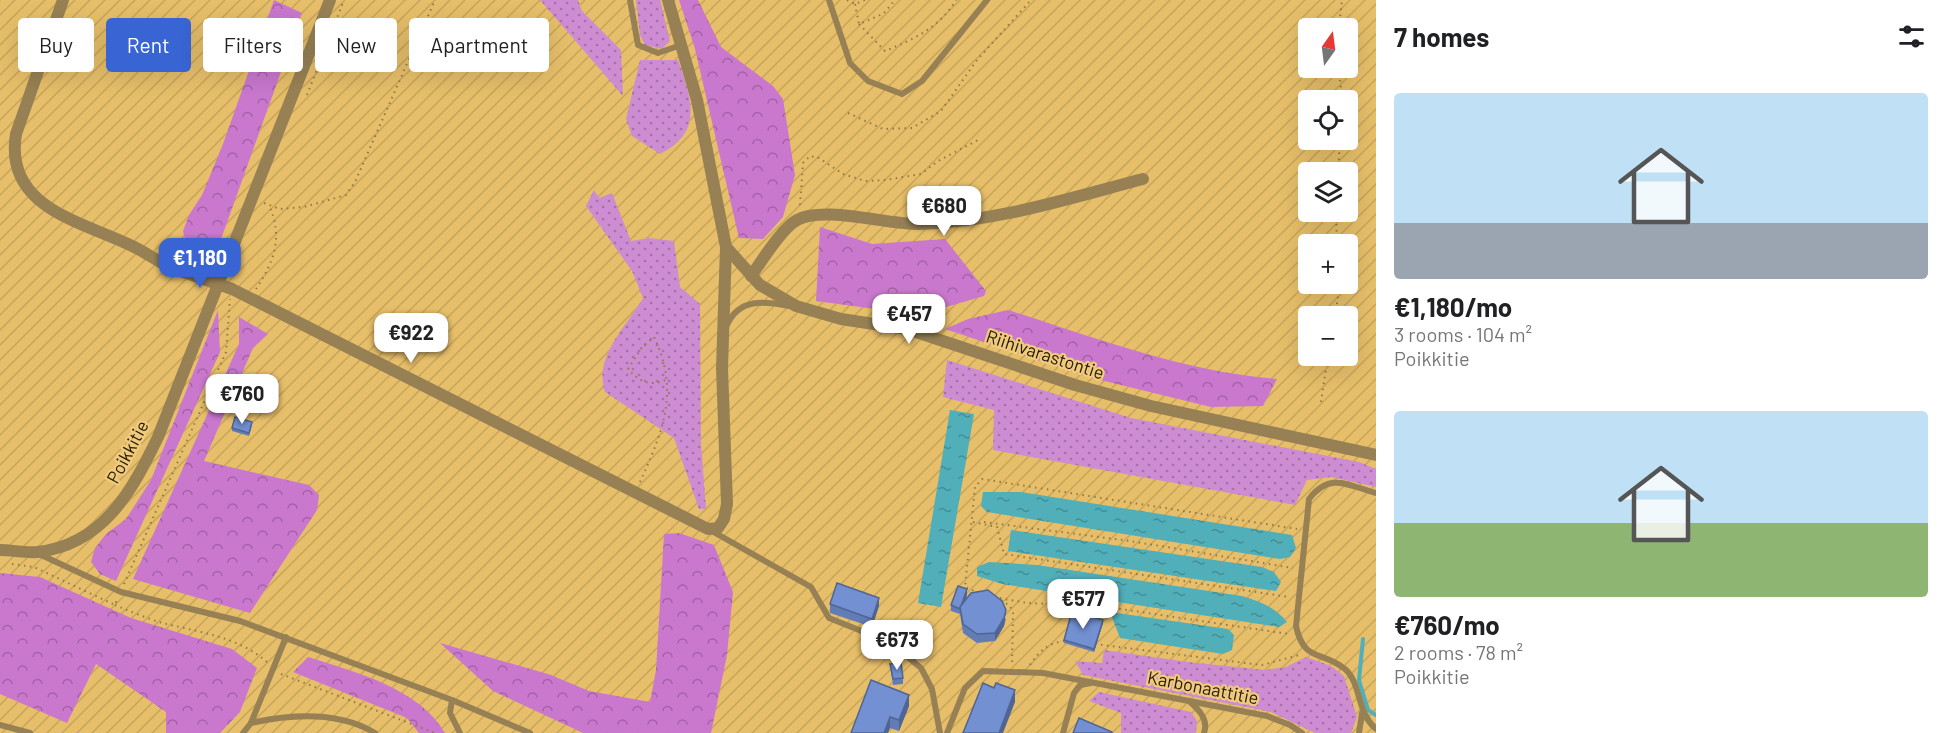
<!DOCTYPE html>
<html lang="en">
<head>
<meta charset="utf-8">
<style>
  :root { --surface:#fff; --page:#f2f2f2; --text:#202124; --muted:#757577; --accent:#3864d4 }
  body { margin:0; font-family:Barlow,sans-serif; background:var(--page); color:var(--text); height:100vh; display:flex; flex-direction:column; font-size:22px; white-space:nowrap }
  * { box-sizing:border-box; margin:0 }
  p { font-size:20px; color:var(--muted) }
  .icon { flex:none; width:33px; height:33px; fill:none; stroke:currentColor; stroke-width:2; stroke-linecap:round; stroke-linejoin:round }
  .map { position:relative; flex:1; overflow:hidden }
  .side { display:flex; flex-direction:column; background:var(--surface); width:570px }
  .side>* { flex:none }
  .top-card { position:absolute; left:18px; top:18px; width:570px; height:54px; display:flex; gap:12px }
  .needle { width:39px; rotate:14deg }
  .tools { position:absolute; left:1298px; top:18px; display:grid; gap:12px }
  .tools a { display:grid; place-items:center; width:60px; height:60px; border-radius:6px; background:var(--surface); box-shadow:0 6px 24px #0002; font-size:30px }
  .price { position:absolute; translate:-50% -51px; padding:0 14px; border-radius:12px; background:#fff; color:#222; font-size:20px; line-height:39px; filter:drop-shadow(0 2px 3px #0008) }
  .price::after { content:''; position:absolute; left:50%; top:36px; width:18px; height:14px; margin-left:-9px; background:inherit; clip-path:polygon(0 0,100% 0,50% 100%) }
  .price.on { background:var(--accent); color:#fff }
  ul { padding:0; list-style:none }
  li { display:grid; align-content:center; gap:12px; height:318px; padding:0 18px }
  li span { display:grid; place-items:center; height:186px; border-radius:6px; color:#555 }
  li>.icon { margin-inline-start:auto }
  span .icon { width:108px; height:108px; fill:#fffc; stroke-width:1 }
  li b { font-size:26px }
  h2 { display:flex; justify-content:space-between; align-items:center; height:72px; padding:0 18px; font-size:26px }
  .chip { padding:0 21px; border-radius:6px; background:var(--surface); box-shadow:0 6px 24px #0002; font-size:21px; line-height:54px }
  .chip.on { background:var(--accent); color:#fff }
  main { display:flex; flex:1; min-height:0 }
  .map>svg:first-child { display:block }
</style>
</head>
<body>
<main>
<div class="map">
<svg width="1376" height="733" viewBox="0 0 1376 733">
  <defs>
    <pattern id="industrial-furrows" width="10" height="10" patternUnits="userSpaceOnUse" patternTransform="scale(1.5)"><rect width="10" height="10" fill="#e7bf6a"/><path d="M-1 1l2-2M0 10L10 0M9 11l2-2" fill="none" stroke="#c6a45a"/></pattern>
    <pattern id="grass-dots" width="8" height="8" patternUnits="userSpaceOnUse" patternTransform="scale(1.5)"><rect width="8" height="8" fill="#ce8dd2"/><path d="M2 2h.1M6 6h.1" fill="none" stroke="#a772a8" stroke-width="1.8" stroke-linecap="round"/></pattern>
    <pattern id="forest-crowns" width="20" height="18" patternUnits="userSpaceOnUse" patternTransform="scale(1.5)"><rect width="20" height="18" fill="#c978ce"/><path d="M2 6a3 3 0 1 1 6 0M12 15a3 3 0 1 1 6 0" fill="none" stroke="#a362a5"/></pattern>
    <pattern id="water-ripples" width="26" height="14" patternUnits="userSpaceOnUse" patternTransform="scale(1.5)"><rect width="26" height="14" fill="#50afb9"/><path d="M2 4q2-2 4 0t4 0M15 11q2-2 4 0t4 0" fill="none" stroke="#428e94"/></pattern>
  </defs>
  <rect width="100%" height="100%" fill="#f0cb7e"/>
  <path fill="url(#industrial-furrows)" fill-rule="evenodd" d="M0 0H1376V733H0ZM1308 28H1347V68H1308ZM1308 100H1347V140H1308ZM1308 172H1347V212H1308ZM1308 244H1347V284H1308ZM1308 316H1347V356H1308Z"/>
  <g fill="url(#grass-dots)">
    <polygon points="540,0 578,0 582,11 621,50 623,96"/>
    <polygon points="636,0 660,0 670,41 662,49 645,45 640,35"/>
    <path d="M640 60H678C691 97 705 132 660 154L632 136 626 119Z"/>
    <path d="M594 190 599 198 612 193 631 241 649 238 674 241 680 287 700 304 701 443 706 509H699L674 438 605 392C593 357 626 327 643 298L632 271 586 206Z"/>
    <polygon points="947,360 1131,418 1359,462 1376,469 1376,487 1331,477 1307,480 1295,505 993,450 994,410 943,397"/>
    <polygon points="1104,650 1188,662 1265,670 1286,667 1306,657 1331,666 1344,676 1357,717 1351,733 1315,733 1271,712 1083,675 1075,661 1102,663"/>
    <polygon points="1099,692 1191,712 1197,721 1196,733 1121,733 1121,713 1089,701"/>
  </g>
  <g fill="url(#forest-crowns)">
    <polygon points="274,0 302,13 214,259 205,263 188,251 183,231 189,215 202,195 223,144"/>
    <polygon points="679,0 698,0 721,47 773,86 783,99 795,175 783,217 763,239 739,238 695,49"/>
    <polygon points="820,227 872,244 945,239 986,291 984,296 939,309 897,312 816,301"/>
    <polygon points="218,310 220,352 116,581 100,574 91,562 95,548 106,534 126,519 151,480"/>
    <path d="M1008 310C1096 338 1185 372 1277 379L1263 406 1211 407 1088 377 945 329 968 319Z"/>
    <polygon points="239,317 268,334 253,348 204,461 309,485 319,495 317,510 250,613 133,579 239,344"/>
    <polygon points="679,533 714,545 733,592 727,655 711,733 583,733 493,691 440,643 551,675 589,691 650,702 656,670 664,534"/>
    <polygon points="0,573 40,577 131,618 232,649 257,668 240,712 220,733 166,733 166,712 96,664 67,723 0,694"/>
    <path d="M308 657C355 672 419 688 445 733H419L407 718 293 672Z"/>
  </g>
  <g fill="url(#water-ripples)">
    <polygon points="950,410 974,414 941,607 918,603"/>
    <polygon points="983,492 1021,492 1292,535 1296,548 1290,557 1280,559 987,512 981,506"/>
    <polygon points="1011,530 1262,567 1274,572 1281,582 1276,591 1008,551"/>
    <path d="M989 562 1037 565 1242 596C1259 601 1275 607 1287 622L1279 627 1002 584 977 576V567Z"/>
    <polygon points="1110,612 1228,629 1234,635 1232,650 1223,654 1120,638"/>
  </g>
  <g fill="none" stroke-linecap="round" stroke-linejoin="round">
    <polyline stroke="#50afb9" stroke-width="4" points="1363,639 1359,680 1368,710 1376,715"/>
    <g stroke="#917844" stroke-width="2" stroke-dasharray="1.5 4.5" stroke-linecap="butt">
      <polyline points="847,0 855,4 865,0"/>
      <polyline points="855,4 859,24 883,14 895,0"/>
      <path d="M859 24 885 51C914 39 939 28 956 0"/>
      <polyline points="1339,28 1342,0"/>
      <polyline points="1339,68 1342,100"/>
      <polyline points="307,95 344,0"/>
      <polyline points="848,113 883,129 912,128 941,111 977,60 1031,0"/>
      <polyline points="1338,172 1340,140"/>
      <polyline points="264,203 280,209 304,207 346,195 355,182 435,0"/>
      <polyline points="800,205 803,163 810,156 819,158 843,174 865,181 886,180 921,174 938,161 980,139"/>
      <polyline points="1336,212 1337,244"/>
      <path d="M256 289C275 260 283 237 269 205"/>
      <polyline points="1335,316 1340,284"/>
      <polyline points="1321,402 1328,356"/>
      <path d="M640 482C663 431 680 391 654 337L642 347 628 369C639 381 649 387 665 380"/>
      <polyline points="973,522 997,527 1004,554 1289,597"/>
      <polyline points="984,522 1130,541 1293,568"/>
      <polyline points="12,564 34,567 115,605 117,600"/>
      <polyline points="124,584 226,352 230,299"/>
      <polyline points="979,593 965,587 975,487 982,479 1297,529"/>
      <polyline points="994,597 1027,603 1100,606 1289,634"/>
      <polyline points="1001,600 1010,606 1013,613 1012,664"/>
      <path d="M115 605C129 611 144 617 159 622 196 632 239 636 268 663"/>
      <polyline points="1095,644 1262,665 1299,655"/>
      <path d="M1030 665C1040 650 1048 643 1065 641"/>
      <polyline points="281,674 435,733"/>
    </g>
    <g stroke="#978154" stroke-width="6">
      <polyline points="630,0 638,45 658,53 681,45"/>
      <polyline points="829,0 850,63 868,81 902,94 922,81 987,0"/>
      <path d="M727 325C739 298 764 301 789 306"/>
      <path d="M1376 493C1347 485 1330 472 1309 499L1296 626C1304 663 1322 650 1345 669 1362 684 1356 712 1376 729"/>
      <polyline points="710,530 811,587 829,618 869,634 904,654 921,668 932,689 940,733"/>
      <polyline points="39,554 121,592 240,621 452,700 530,733"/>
      <polyline points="452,700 450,713 460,733"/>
      <path d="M1189 701C1198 709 1209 719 1204 733"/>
      <path d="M251 723C292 714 338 711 375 733"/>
      <polyline points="0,725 30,733"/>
      <polyline points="243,733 251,723 286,637"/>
      <polyline points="947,733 965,688 983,671 1043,673 1267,716 1290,725 1302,733"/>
      <polyline points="1063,733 1074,693 1080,685 1091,683"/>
      <polyline points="1359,733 1362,713"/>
    </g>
    <g stroke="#978154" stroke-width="12">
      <path d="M63 0 16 134C4 207 80 221 130 245 146 252 159 263 175 269 194 276 213 282 232 289L708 529 718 528 724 519 727 504 722 368 726 247"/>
      <polyline points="668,0 697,100 726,247 760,285 796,306 841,319 907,329 1075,385 1151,406 1376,455"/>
      <path d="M751 276C762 261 781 229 797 220 823 205 888 225 919 224 996 222 1070 198 1143 179"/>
      <path d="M0 550C12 550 25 553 37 552 103 545 132 491 158 437L330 0"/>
    </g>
  </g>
  <g fill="#627cb5">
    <polygon points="252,425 249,436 232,431 232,428"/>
    <polygon points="967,595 966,600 1006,619 1004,626 995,641 977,643 963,633 960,614 951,611 951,605"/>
    <polygon points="830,604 879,606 872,627 830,613"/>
    <polygon points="1103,623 1094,652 1064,643 1064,640"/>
    <polygon points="890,664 903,678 903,684 893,685"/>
    <polygon points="909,706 899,731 890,728 851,733"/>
  </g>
  <g fill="#506593">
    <polygon points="967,589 967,595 961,612 961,608"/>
    <polygon points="879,598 879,606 872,627 872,619"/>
    <polygon points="1006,610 1004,626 995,641 995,633"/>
    <polygon points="1103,620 1103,623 1094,652 1094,649"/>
    <polygon points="1015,690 1015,702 1003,733 999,733"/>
    <polygon points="909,695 909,706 899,731 899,720"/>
    <polygon points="890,717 890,728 888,733 884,733"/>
  </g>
  <g fill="#7290d2" stroke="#506593" stroke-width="1.5">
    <polygon points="235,417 252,422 249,433 232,428"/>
    <polygon points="837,583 879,598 872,619 830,604"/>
    <polygon points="958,586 967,589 960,609 951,605"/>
    <polygon points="988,590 1002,601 1006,610 1004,618 995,633 977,634 963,624 960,607 971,593"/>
    <polygon points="1072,611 1103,620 1094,649 1064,640"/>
    <polygon points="901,663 903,678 893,679 890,664"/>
    <polygon points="871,680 909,695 899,720 890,717 884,733 851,733"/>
    <polygon points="983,683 994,688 996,683 1015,690 999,733 963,733"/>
    <polygon points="1079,718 1112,732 1112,733 1073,733"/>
  </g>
  <g text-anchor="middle" stroke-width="4.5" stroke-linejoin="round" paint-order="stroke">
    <g font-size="18" fill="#241902" stroke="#f0cb7e">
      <text transform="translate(1045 355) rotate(18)" y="6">Riihivarastontie</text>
      <text transform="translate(128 452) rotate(-62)" y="6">Poikkitie</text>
      <text transform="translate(1203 688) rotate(11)" y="6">Karbonaattitie</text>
    </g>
  </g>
</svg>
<div class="tools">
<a><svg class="needle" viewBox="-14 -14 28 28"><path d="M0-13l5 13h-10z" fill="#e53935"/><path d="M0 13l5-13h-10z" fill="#757577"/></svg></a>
<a><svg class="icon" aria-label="locate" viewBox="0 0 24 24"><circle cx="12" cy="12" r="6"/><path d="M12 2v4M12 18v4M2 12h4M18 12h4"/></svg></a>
<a><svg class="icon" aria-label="layers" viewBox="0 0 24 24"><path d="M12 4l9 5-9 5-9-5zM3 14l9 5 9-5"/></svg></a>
<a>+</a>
<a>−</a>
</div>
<b class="price" style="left:944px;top:237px">€680</b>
<b class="price on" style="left:200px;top:289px">€1,180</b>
<b class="price" style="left:909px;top:345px">€457</b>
<b class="price" style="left:411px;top:364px">€922</b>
<b class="price" style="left:242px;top:425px">€760</b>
<b class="price" style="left:1083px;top:630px">€577</b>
<b class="price" style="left:897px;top:671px">€673</b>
<div class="top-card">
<a class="chip">Buy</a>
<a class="chip on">Rent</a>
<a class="chip">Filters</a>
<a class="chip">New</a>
<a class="chip">Apartment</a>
</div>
</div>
<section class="side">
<h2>7 homes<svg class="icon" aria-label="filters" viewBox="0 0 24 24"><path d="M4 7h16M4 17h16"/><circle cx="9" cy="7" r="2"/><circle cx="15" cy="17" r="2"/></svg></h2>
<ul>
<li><span style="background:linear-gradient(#bfe0f5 70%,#9aa5b1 0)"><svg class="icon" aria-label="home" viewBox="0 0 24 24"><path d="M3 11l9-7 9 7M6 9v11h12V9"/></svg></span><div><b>€1,180/mo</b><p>3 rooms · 104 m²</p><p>Poikkitie</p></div></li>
<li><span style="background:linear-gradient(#bfe0f5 60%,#8fb573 0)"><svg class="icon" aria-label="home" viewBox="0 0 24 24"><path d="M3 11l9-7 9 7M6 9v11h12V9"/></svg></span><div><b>€760/mo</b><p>2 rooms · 78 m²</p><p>Poikkitie</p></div></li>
</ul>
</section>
</main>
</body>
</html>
